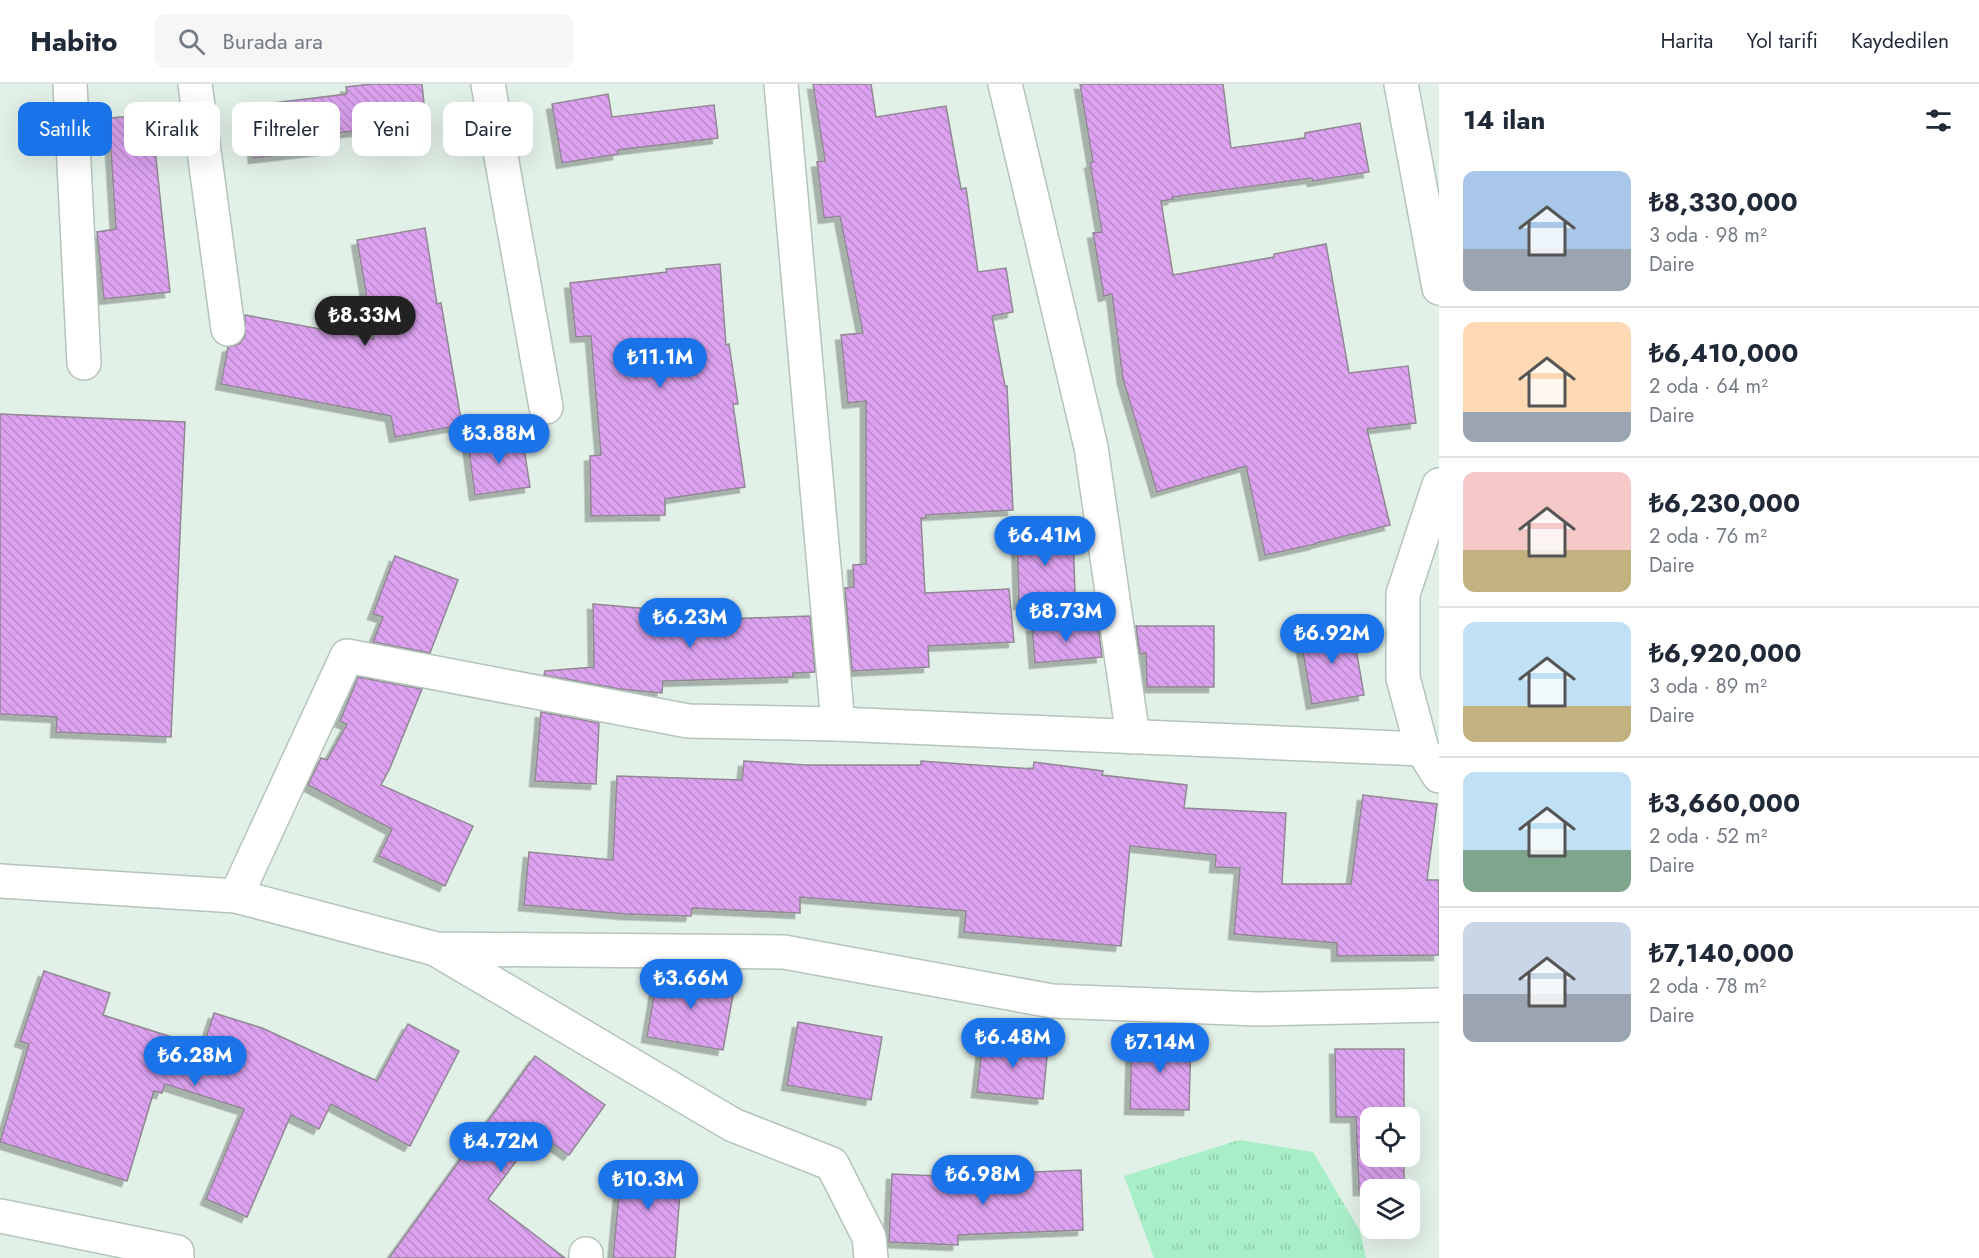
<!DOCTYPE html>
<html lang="tr">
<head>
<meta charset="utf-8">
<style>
  :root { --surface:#fff; --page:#f6f6f7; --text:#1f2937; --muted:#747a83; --line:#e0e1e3; --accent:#1a73e8 }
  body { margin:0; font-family:Jost,sans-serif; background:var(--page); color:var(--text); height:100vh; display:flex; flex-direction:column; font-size:22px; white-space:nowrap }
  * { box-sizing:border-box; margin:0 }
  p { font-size:20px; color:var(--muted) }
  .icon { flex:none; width:33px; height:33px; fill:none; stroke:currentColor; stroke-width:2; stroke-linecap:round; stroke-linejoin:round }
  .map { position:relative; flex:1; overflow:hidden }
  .side { display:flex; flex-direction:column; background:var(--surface); width:540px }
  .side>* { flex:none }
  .hud { position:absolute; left:18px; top:18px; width:570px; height:54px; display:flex; gap:12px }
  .fabs { position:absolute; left:1360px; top:1023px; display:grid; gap:12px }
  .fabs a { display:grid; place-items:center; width:60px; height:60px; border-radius:12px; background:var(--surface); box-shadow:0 6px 24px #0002; font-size:30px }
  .price { position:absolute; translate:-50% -51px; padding:0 14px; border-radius:21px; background:var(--accent); color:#fff; font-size:20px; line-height:39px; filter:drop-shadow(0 2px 3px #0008) }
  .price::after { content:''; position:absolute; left:50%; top:36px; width:18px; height:14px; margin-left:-9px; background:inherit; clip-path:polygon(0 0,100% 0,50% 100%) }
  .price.on { background:#222; color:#fff }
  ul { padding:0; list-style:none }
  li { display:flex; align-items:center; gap:18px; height:150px; padding:0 24px }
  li+li { border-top:2px solid var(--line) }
  li span { display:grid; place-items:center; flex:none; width:168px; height:120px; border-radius:12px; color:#555 }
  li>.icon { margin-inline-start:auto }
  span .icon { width:72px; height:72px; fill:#fffc; stroke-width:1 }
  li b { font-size:26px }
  h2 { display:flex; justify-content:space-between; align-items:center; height:72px; padding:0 24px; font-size:26px }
  .tag { padding:0 21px; border-radius:12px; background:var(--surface); box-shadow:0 6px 24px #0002; font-size:21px; line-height:54px }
  .tag.on { background:var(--accent); color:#fff }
  header { display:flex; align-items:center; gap:36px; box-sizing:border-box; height:84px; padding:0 30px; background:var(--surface); border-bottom:2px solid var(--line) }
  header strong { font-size:28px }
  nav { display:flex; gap:33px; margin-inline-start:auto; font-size:21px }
  .search { width:420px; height:54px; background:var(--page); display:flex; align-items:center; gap:15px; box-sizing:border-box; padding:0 21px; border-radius:12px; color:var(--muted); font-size:22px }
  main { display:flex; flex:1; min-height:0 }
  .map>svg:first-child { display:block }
</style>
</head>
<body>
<header>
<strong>Habito</strong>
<div class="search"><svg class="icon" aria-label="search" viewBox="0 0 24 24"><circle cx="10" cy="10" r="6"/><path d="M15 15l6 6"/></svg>Burada ara</div>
<nav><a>Harita</a><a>Yol tarifi</a><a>Kaydedilen</a></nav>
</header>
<main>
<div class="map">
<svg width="1439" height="1174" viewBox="0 0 1439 1174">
  <defs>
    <pattern id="park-tufts" width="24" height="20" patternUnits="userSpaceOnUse" patternTransform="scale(1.5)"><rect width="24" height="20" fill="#a8eec8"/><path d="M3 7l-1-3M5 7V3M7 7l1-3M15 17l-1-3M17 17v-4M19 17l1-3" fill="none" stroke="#8fcbab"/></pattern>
    <pattern id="building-back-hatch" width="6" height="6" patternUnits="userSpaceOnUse" patternTransform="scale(1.5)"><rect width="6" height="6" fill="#dca2ef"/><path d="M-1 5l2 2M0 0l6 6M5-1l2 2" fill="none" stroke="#bb8acc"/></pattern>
    <filter id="shadow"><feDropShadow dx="-5.5" dy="5.5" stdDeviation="0" flood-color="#0004"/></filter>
  </defs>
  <rect width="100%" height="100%" fill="#e2f1e8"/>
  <polygon fill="url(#park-tufts)" points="1239,1056 1313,1068 1360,1147 1366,1174 1154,1174 1124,1092"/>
  <g fill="url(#building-back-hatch)" stroke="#908893" stroke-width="1.5" filter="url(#shadow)">
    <polygon points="373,0 422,0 426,39 320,51 322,66 254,74 248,22 347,10 346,3"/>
    <polygon points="813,0 871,0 876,33 946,22 961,105 966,104 978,188 1006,184 1013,228 992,232 1005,302 1007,302 1013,426 926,431 926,434 921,434 925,509 1009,505 1014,558 928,562 929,583 852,587 845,504 854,503 853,481 866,480 866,317 848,319 841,251 863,249 840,132 824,134 817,78 825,77"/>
    <polygon points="1080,0 1223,0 1231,64 1305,54 1305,49 1360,39 1369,88 1313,97 1312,94 1172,113 1173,115 1161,117 1173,191 1274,173 1274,170 1326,160 1349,289 1408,282 1416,339 1367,345 1390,441 1316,459 1316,460 1265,471 1246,382 1157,408 1123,295 1112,210 1104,212 1093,149 1102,148 1090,79 1093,78"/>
    <polygon points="608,10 612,33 714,21 718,54 618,66 618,70 562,79 552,20"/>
    <polygon points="163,30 166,64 155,65 170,208 104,215 97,148 116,145 109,34"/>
    <polygon points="425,144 437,220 441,219 462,341 395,353 391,332 221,300 228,263 239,260 245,252 245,231 374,255 357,156"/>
    <polygon points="720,180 726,261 729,260 738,320 733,320 745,403 665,415 665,431 591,432 590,372 601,371 591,252 576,253 570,199 667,188 666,185"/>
    <polygon points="0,330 185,338 171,653 56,648 57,633 0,630"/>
    <polygon points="522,351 530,403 475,411 468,359"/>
    <polygon points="1073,450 1075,509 1019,520 1017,452"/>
    <polygon points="395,472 458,496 430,569 373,558 383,533 373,530"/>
    <polygon points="593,520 697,529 696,536 810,532 815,588 793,589 793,593 663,597 662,609 620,605 544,591 545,587 594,583"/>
    <polygon points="1032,542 1098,542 1102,573 1035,579"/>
    <polygon points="1136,542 1214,542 1214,603 1147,603 1146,569 1140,570"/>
    <polygon points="1352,542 1364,611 1312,620 1300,551"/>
    <polygon points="358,593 422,605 390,684 381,701 473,742 445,802 379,772 392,745 308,701 321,674 327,676 347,640 340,637"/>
    <polygon points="541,628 599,639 596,700 535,697"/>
    <polygon points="744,677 806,681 921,681 921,677 1033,685 1034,678 1103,687 1102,691 1187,701 1184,724 1286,729 1282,800 1351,800 1363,711 1437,720 1427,796 1439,796 1439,871 1337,872 1337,859 1234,850 1240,784 1215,783 1216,771 1130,762 1121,862 964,848 966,827 800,813 800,829 692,824 691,832 626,830 524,821 529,768 613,776 617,692 742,696"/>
    <polygon points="44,887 110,909 103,931 203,963 214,929 262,944 377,997 408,940 459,967 410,1062 331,1020 319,1045 291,1031 247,1133 206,1115 244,1025 165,1000 162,1009 154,1007 127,1097 0,1058 29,960 20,957"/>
    <polygon points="658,887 735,900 723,966 647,953"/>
    <polygon points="798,938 882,953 871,1016 787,1001"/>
    <polygon points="1132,953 1191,955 1189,1026 1130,1025"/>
    <polygon points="983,955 1048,962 1043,1015 977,1008"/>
    <polygon points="1335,965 1404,965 1404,1034 1371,1034 1371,1072 1404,1072 1404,1106 1359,1106 1356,1033 1336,1033"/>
    <polygon points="535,972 605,1021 569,1071 537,1049 488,1115 565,1174 389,1174"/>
    <polygon points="622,1077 682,1082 675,1174 613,1174"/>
    <polygon points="1081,1086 1083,1146 958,1151 958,1161 889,1158 892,1090 1011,1095 1011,1089"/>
  </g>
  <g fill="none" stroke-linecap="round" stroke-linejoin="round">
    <g stroke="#b5c4bb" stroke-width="36">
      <g id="minor">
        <polyline points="70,0 84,279"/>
        <polyline points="195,0 228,245"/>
        <polyline points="488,0 546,323"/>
        <polyline points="781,0 838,640"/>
        <polyline points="1005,0 1091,363 1133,653"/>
        <polyline points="1401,0 1439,204"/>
        <polyline points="1439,401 1403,510 1403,594 1422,665 1439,692"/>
        <polyline points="0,797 236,812 436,865 784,868 1052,917 1258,925 1439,921"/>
        <polyline points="236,812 347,572 688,637 838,640 1422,665"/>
        <polyline points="437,866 733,1041 832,1080 869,1153 871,1174"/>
        <polyline points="0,1132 177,1168 177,1174"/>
        <polyline points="586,1170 586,1174"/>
      </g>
    </g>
    <use href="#minor" stroke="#fff" stroke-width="33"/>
  </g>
</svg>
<div class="fabs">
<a><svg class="icon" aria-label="locate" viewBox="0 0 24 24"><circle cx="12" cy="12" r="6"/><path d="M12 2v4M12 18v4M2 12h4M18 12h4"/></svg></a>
<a><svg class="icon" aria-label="layers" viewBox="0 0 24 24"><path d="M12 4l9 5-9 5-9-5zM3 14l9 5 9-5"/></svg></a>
</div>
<b class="price on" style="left:365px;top:263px">₺8.33M</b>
<b class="price" style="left:660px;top:305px">₺11.1M</b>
<b class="price" style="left:499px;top:381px">₺3.88M</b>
<b class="price" style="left:1045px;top:483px">₺6.41M</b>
<b class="price" style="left:1066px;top:559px">₺8.73M</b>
<b class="price" style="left:690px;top:565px">₺6.23M</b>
<b class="price" style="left:1332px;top:581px">₺6.92M</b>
<b class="price" style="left:691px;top:926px">₺3.66M</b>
<b class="price" style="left:1013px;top:985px">₺6.48M</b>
<b class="price" style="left:1160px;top:990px">₺7.14M</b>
<b class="price" style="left:195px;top:1003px">₺6.28M</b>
<b class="price" style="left:501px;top:1089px">₺4.72M</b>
<b class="price" style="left:983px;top:1122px">₺6.98M</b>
<b class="price" style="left:648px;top:1127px">₺10.3M</b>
<div class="hud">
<a class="tag on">Satılık</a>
<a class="tag">Kiralık</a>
<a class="tag">Filtreler</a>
<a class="tag">Yeni</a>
<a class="tag">Daire</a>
</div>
</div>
<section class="side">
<h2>14 ilan<svg class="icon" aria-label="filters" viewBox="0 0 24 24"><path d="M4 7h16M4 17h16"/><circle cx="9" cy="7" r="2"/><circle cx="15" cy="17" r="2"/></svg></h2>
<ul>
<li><span style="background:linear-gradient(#a9c7e8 65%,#9aa5b1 0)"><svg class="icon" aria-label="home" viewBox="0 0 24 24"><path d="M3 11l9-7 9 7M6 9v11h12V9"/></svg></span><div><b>₺8,330,000</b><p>3 oda · 98 m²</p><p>Daire</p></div></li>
<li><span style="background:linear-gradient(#ffd9b3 75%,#9aa5b1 0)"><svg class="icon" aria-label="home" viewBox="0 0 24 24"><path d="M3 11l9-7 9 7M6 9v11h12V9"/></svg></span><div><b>₺6,410,000</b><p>2 oda · 64 m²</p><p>Daire</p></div></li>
<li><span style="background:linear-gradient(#f6c9c9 65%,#c2b280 0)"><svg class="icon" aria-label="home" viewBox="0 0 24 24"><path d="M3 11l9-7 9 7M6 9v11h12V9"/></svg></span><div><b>₺6,230,000</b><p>2 oda · 76 m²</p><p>Daire</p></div></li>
<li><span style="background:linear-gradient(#bfe0f5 70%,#c2b280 0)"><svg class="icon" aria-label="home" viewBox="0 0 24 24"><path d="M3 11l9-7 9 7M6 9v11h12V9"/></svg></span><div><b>₺6,920,000</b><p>3 oda · 89 m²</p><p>Daire</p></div></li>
<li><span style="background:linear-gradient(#bfe0f5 65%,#7fa58c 0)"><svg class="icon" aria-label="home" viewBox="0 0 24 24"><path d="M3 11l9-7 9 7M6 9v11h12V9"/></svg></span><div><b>₺3,660,000</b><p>2 oda · 52 m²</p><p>Daire</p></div></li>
<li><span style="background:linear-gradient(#c9d6e8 60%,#9aa5b1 0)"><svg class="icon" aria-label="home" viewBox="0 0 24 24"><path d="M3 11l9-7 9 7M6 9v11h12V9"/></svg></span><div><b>₺7,140,000</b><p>2 oda · 78 m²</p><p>Daire</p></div></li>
</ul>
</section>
</main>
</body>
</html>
